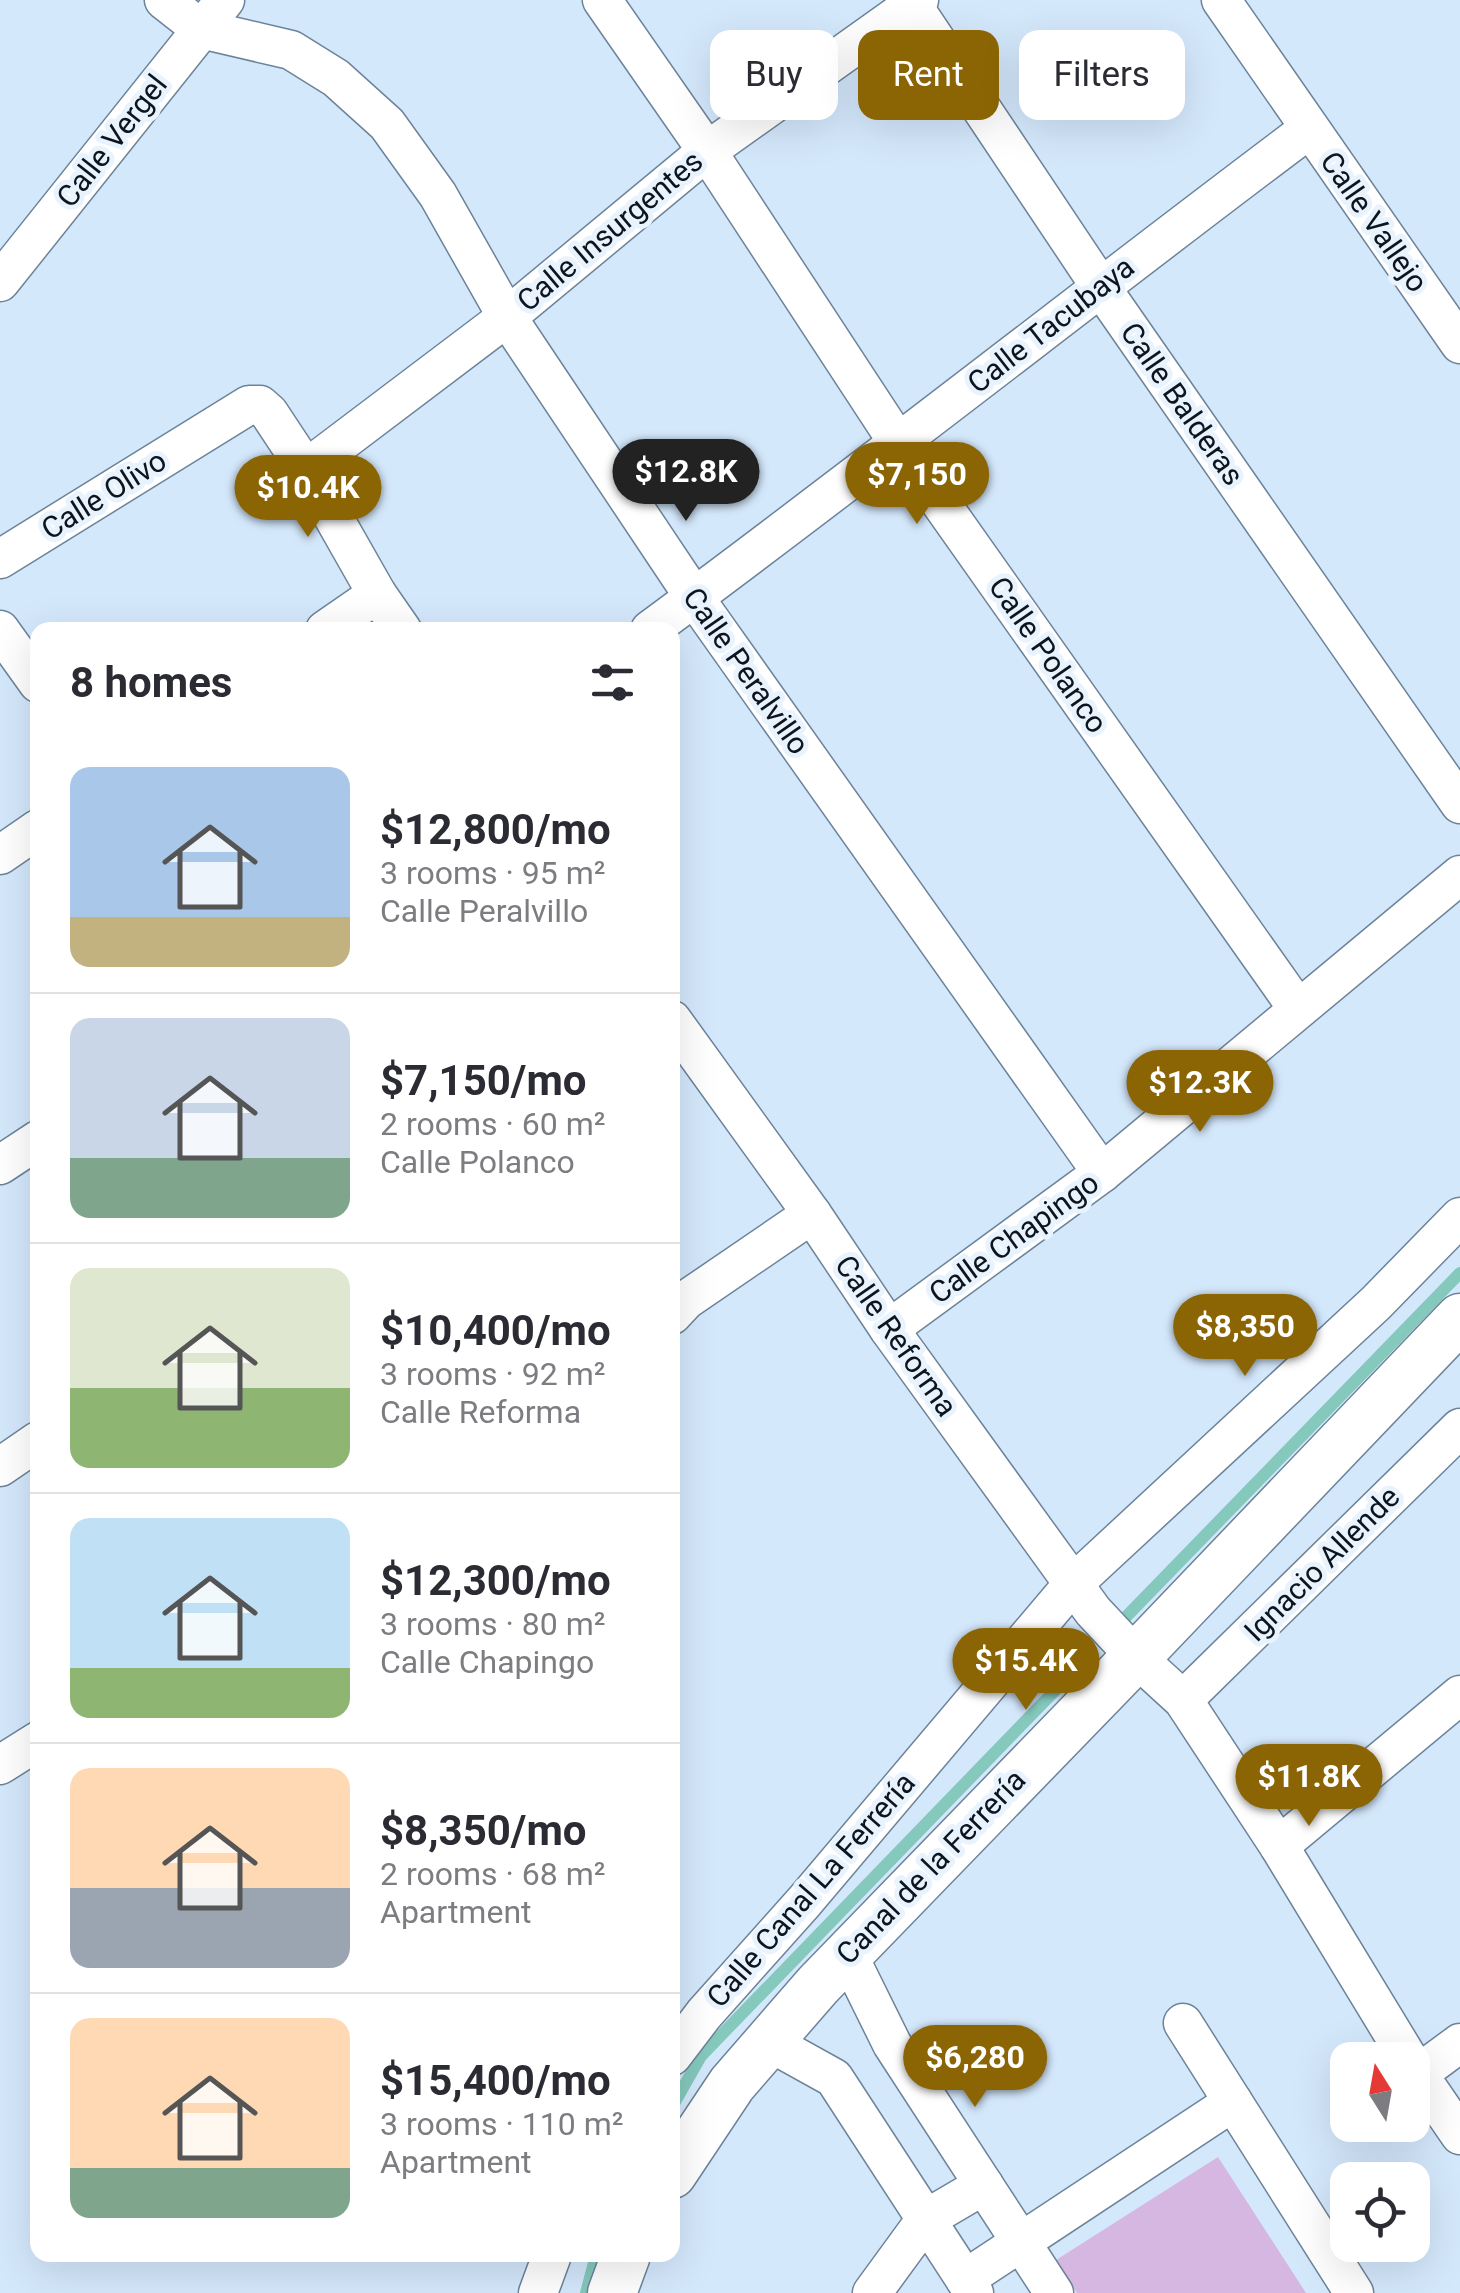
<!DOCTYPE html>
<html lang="en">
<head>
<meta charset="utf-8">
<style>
  :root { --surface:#fff; --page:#f7f7f7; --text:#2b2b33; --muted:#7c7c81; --line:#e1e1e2; --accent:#8b6504 }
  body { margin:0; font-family:Roboto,sans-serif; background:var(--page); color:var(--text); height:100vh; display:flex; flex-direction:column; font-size:38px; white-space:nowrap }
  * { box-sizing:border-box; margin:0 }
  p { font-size:32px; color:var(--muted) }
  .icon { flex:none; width:55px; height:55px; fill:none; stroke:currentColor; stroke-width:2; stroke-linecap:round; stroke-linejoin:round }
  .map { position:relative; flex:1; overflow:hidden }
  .sheet { position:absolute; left:30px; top:622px; width:650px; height:1640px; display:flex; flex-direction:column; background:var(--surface); border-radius:20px; box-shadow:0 10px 40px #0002 }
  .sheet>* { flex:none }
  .banner { position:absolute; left:710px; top:30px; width:600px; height:90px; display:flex; gap:20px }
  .needle { width:65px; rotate:349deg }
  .tools { position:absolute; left:1330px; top:2042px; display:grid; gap:20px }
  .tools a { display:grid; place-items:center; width:100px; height:100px; border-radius:20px; background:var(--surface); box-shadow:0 10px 40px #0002; font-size:50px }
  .price { position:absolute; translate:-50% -85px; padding:0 22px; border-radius:35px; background:var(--accent); color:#fff; font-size:32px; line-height:65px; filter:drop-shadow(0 2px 5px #0008) }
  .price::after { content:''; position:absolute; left:50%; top:60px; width:30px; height:22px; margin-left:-15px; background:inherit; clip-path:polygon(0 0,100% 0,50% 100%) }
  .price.current { background:#222; color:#fff }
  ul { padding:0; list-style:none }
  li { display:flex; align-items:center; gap:30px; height:250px; padding:0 40px }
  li+li { border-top:2px solid var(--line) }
  li span { display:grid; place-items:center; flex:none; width:280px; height:200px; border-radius:20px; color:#555 }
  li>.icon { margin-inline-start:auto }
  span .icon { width:120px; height:120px; fill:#fffc; stroke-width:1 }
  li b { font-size:42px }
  h2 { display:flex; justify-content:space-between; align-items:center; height:120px; padding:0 40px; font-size:42px }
  .tag { padding:0 35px; border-radius:20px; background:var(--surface); box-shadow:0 10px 40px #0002; font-size:35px; line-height:90px }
  .tag.current { background:var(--accent); color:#fff }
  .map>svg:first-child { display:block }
</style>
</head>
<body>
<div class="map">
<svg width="1460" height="2293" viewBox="0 0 1460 2293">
  <rect width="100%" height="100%" fill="#d4e8fc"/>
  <polygon fill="#d5b7e2" points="1218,2157 1306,2293 1077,2293 1056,2260"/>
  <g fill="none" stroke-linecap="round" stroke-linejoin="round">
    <g stroke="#85c8bc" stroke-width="12">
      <polyline points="1122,1621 1460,1273"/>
      <polyline points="672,2107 701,2056 1069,1676"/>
      <polyline points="586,2293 596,2255"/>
    </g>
    <g stroke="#6c8399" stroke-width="41">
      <g id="minor">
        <polyline points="164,0 201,29 291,50 336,78 387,124 438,195 507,317 694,597 1102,1173"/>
        <polyline points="602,0 707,151 899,444 1298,1009"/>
        <polyline points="909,0 1100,286 1460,804"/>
        <polyline points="1221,0 1460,344"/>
        <polyline points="0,282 225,0"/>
        <polyline points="306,469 507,317 707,151 919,0"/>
        <polyline points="0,559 249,405 260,405 269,413 306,469 377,594 402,630"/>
        <polyline points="0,630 38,683"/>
        <polyline points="325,630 377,594"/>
        <path d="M650 630C872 466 1088 295 1309 129"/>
        <polyline points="0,855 38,829"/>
        <polyline points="672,1020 812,1214 889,1329 1093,1611 1136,1657 1183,1700 1279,1846 1409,2060"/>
        <polyline points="0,1165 38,1140"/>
        <polyline points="672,1315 686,1300 812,1214"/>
        <polyline points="889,1329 1102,1173 1460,875"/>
        <polyline points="0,1467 38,1441"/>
        <polyline points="1183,1700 1460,1428"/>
        <polyline points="0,1765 38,1741"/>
        <polyline points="1279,1846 1460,1695"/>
        <polyline points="848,1955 892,2044 1054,2293"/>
        <polyline points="1183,2023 1354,2293"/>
        <polyline points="769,2042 834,2078 974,2293"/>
        <polyline points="672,2056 704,2014 804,1902 1073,1584 1376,1303 1460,1217"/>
        <polyline points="1412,2065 1460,2135"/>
        <polyline points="1418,2074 1460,2043"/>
        <polyline points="965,2279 1233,2102"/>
        <polyline points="538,2293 552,2255"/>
        <polyline points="872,2293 926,2219 984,2185"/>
      </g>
    </g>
    <g stroke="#6c8399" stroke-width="51">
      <g id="tertiary">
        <polyline points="672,2174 732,2084 818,1985 1136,1657 1460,1318"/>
        <polyline points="612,2293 626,2255"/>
      </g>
    </g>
    <use href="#minor" stroke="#fff" stroke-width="38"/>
    <use href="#tertiary" stroke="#fff" stroke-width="48"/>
  </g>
  <g text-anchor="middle" stroke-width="10" stroke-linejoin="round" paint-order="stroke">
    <g font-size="30" fill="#0c151d" stroke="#e9f3fe">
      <text transform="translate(112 141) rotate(-52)" y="10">Calle Vergel</text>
      <text transform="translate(1374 222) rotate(55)" y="10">Calle Vallejo</text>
      <text transform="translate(610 231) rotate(-40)" y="10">Calle Insurgentes</text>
      <text transform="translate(1051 325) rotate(-38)" y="10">Calle Tacubaya</text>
      <text transform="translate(1182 404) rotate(55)" y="10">Calle Balderas</text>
      <text transform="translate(104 495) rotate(-32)" y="10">Calle Olivo</text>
      <text transform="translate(1048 655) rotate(55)" y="10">Calle Polanco</text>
      <text transform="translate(746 671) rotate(55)" y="10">Calle Peralvillo</text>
      <text transform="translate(1014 1238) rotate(-36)" y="10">Calle Chapingo</text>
      <text transform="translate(896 1336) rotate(55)" y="10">Calle Reforma</text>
      <text transform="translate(1322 1564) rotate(-45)" y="10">Ignacio Allende</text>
      <text transform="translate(931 1867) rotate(-46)" y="10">Canal de la Ferrería</text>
      <text transform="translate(811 1890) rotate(-49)" y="10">Calle Canal La Ferrería</text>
    </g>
  </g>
</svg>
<div class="tools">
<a><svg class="needle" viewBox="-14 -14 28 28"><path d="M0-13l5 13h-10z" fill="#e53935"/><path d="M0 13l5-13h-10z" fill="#7c7c81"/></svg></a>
<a><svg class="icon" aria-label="locate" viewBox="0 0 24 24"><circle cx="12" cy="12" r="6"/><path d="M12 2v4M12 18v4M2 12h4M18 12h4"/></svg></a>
</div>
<b class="price current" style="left:686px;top:524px">$12.8K</b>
<b class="price" style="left:917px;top:527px">$7,150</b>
<b class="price" style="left:308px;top:540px">$10.4K</b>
<b class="price" style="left:1200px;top:1135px">$12.3K</b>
<b class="price" style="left:1245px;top:1379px">$8,350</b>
<b class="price" style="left:1026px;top:1713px">$15.4K</b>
<b class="price" style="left:1309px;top:1829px">$11.8K</b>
<b class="price" style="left:975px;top:2110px">$6,280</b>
<div class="banner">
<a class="tag">Buy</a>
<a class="tag current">Rent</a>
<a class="tag">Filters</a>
</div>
<section class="sheet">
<h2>8 homes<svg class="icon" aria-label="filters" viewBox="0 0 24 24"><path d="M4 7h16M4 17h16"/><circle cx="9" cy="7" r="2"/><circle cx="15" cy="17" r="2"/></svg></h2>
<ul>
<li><span style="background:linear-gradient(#a9c7e8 75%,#c2b280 0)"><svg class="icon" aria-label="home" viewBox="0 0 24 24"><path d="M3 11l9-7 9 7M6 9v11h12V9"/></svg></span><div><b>$12,800/mo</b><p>3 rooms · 95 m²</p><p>Calle Peralvillo</p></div></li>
<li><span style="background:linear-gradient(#c9d6e8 70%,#7fa58c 0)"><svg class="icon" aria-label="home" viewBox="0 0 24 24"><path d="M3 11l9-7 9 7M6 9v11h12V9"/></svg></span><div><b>$7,150/mo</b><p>2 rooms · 60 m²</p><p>Calle Polanco</p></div></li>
<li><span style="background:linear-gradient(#dfe7d0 60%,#8fb573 0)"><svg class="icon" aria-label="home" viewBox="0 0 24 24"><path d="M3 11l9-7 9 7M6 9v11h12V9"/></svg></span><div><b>$10,400/mo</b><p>3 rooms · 92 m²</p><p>Calle Reforma</p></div></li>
<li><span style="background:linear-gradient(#bfe0f5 75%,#8fb573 0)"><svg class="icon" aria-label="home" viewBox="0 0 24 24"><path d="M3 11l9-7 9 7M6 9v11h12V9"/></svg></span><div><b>$12,300/mo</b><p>3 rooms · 80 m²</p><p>Calle Chapingo</p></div></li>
<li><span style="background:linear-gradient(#ffd9b3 60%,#9aa5b1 0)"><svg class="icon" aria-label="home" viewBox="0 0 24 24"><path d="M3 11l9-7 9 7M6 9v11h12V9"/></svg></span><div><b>$8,350/mo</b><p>2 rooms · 68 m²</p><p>Apartment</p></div></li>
<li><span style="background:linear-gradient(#ffd9b3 75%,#7fa58c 0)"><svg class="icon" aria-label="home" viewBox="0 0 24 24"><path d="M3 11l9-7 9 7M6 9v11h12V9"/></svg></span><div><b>$15,400/mo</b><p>3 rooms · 110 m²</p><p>Apartment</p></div></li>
</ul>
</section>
</div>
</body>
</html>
